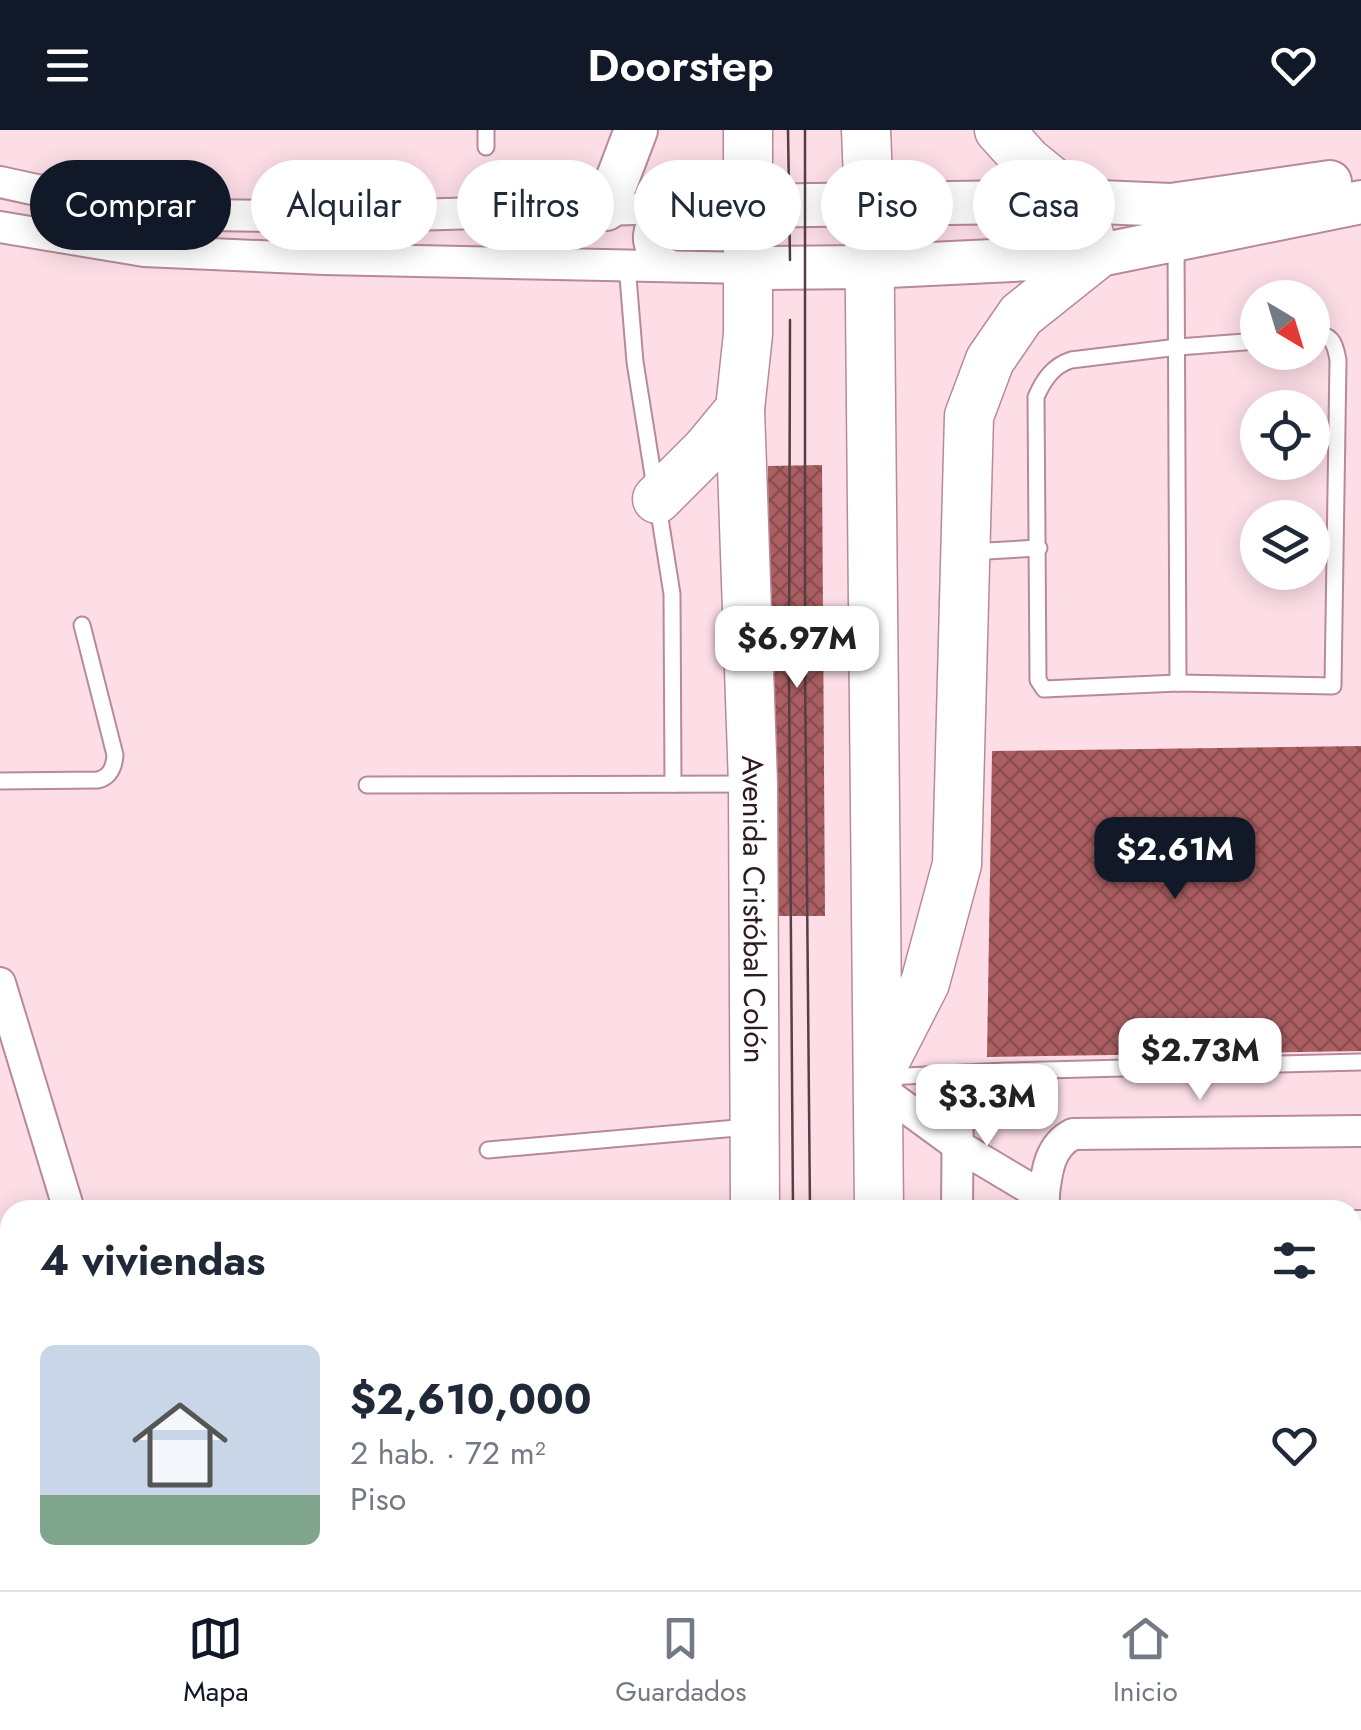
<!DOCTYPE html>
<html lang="es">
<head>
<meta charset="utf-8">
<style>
  :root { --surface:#fff; --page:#f6f6f7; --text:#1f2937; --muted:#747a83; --line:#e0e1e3; --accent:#111827 }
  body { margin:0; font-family:Jost,sans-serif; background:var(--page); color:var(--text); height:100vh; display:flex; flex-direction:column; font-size:38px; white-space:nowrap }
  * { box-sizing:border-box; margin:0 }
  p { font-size:32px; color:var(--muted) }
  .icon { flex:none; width:55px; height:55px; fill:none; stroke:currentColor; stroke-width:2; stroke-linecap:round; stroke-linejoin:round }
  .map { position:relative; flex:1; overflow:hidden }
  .panel { position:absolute; left:0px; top:1070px; width:1362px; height:390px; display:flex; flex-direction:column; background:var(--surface); border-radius:30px 30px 0 0; box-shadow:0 5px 25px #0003 }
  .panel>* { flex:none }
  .banner { position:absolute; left:30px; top:30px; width:1302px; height:90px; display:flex; gap:20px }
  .needle { width:65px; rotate:142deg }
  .fabs { position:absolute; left:1240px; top:150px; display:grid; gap:20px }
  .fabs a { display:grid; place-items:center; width:90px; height:90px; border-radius:50%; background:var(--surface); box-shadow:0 5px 25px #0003; font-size:50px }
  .price { position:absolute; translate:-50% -85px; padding:0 22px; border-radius:20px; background:#fff; color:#222; font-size:32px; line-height:65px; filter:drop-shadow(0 2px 5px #0008) }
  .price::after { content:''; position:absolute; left:50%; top:60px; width:30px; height:22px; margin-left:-15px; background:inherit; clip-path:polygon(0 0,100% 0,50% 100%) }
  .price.on { background:var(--accent); color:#fff }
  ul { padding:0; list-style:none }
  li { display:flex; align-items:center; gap:30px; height:250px; padding:0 40px }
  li+li { border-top:2px solid var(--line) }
  li span { display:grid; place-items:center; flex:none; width:280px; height:200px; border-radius:15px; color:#555 }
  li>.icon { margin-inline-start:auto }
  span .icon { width:120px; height:120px; fill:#fffc; stroke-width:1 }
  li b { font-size:42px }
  h2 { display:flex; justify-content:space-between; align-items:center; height:120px; padding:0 40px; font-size:42px }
  .chip { padding:0 35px; border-radius:45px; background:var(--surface); box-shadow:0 5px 25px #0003; font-size:35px; line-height:90px }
  .chip.on { background:var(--accent); color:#fff }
  header { display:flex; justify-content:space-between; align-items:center; height:130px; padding:0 40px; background:var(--accent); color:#fff; font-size:45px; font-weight:600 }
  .tab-bar { display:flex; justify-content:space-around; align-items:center; height:140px; border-top:2px solid var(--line); background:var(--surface); font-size:28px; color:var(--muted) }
  .tab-bar a { display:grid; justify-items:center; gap:5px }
  .tab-bar .on { color:var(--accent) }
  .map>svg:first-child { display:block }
</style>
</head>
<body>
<header><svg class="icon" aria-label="menu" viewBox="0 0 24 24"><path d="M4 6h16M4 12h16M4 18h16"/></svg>Doorstep<svg class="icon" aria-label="heart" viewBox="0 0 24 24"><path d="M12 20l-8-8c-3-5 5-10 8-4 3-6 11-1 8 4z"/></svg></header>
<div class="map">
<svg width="1361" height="1460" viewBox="0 0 1361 1460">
  <defs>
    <pattern id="building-cross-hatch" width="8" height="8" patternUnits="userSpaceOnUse" patternTransform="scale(2.5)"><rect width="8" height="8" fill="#ab5f62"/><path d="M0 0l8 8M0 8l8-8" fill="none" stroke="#8b4e50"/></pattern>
  </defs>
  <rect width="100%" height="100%" fill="#fddee7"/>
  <g fill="url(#building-cross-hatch)">
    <polygon points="822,335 825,786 771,786 768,336"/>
    <polygon points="1361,616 1361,921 987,927 992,621"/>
    <polygon points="610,1450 619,1450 619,1460 577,1460"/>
  </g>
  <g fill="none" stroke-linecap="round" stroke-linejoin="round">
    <g stroke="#b88a99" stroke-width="19">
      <g id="lane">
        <polyline points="486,0 486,17"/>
        <polyline points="1176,113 1178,553"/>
        <polyline points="627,135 635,232 672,464 673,654"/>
        <path d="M1258 211 1178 217 1071 230C1053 236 1044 249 1036 267L1038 550 1044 559 1178 553 1333 556 1338 230C1335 212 1331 203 1312 204"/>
        <polyline points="969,422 1039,418"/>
        <path d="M0 651 98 650C110 647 114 638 115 625L82 495"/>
        <polyline points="367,655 749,654"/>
        <polyline points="887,947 1005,941 1361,932"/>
        <polyline points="488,1020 748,997"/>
      </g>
    </g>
    <g stroke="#b88a99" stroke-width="34">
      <g id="street">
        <polyline points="0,52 147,84 336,87 747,76"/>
        <polyline points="0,97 144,121 324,129 748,138"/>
        <path d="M669 135C640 120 643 89 674 78"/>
        <polyline points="0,853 69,1080"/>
        <polyline points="879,958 957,1015 1044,1067"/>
        <polyline points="957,1080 958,958"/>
        <path d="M1042 1080C1046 1052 1045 1018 1073 1004L1361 1001"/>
        <polyline points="1352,1096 1361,1096"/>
        <polyline points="0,1242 10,1261"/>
        <polyline points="0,1448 10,1442"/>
        <polyline points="176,1450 179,1460"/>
        <polyline points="955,1450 955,1460"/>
      </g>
    </g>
    <g stroke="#b88a99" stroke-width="46">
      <g id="secondary">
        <polyline points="747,76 1076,71 1171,75 1330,52"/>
        <polyline points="606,79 636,0"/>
        <polyline points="748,138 868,137 1095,126 1361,72"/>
      </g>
    </g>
    <g stroke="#b88a99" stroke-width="51">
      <g id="primary">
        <path id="s1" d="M748 0V204L740 279 753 654 755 1080"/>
        <polyline points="866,0 869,73 879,1080"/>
        <polyline points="657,369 707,319 740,279"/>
        <polyline points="882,937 925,853 957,734 969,286 990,230 1021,185 1095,126 1087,97 1076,71 1028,32 999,0"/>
        <polyline points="759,1450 759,1460"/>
        <polyline points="881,1450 881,1460"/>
      </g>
    </g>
    <use href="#lane" stroke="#fff" stroke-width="15"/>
    <use href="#street" stroke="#fff" stroke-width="30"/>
    <use href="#secondary" stroke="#fff" stroke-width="42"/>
    <use href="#primary" stroke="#fff" stroke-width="48"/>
    <g stroke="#533f45" stroke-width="2.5">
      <polyline points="788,0 790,130"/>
      <polyline points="805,0 805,544 810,1080"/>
      <polyline points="790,190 789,545 793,1080"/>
      <polyline points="796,1450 796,1460"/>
      <polyline points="813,1450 813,1460"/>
    </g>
  </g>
  <g text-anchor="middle" stroke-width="10" stroke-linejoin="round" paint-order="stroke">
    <g font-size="30" fill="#2c1b20" stroke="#fcf2f5">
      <text dy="10" stroke="none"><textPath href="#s1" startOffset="780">Avenida Cristóbal Colón</textPath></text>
    </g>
  </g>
</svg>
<div class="fabs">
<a><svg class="needle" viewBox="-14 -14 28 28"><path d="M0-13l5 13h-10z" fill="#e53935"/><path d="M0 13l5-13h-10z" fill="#747a83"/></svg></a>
<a><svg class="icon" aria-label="locate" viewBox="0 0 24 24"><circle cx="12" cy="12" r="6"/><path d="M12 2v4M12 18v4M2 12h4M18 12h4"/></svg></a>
<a><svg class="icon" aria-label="layers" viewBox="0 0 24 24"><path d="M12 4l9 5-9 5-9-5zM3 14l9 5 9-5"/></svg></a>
</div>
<b class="price" style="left:797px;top:561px">$6.97M</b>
<b class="price on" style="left:1175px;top:772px">$2.61M</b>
<b class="price" style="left:1200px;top:973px">$2.73M</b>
<b class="price" style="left:987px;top:1019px">$3.3M</b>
<div class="banner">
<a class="chip on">Comprar</a>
<a class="chip">Alquilar</a>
<a class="chip">Filtros</a>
<a class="chip">Nuevo</a>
<a class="chip">Piso</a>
<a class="chip">Casa</a>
</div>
<section class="panel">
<h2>4 viviendas<svg class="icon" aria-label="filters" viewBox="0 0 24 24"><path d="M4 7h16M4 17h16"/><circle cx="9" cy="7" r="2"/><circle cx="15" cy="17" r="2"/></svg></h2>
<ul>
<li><span style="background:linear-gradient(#c9d6e8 75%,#7fa58c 0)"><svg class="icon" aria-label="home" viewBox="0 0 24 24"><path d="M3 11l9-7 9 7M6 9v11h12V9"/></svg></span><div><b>$2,610,000</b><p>2 hab. · 72 m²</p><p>Piso</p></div><svg class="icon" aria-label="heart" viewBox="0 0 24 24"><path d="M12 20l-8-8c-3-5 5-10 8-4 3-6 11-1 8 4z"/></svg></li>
</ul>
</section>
</div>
<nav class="tab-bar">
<a class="on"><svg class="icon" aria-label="map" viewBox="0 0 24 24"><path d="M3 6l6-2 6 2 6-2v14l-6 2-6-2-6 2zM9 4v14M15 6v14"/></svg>Mapa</a>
<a><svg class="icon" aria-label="saved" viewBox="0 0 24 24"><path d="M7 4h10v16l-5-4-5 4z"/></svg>Guardados</a>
<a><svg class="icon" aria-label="home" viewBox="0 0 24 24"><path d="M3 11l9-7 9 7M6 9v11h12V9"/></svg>Inicio</a>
</nav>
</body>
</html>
